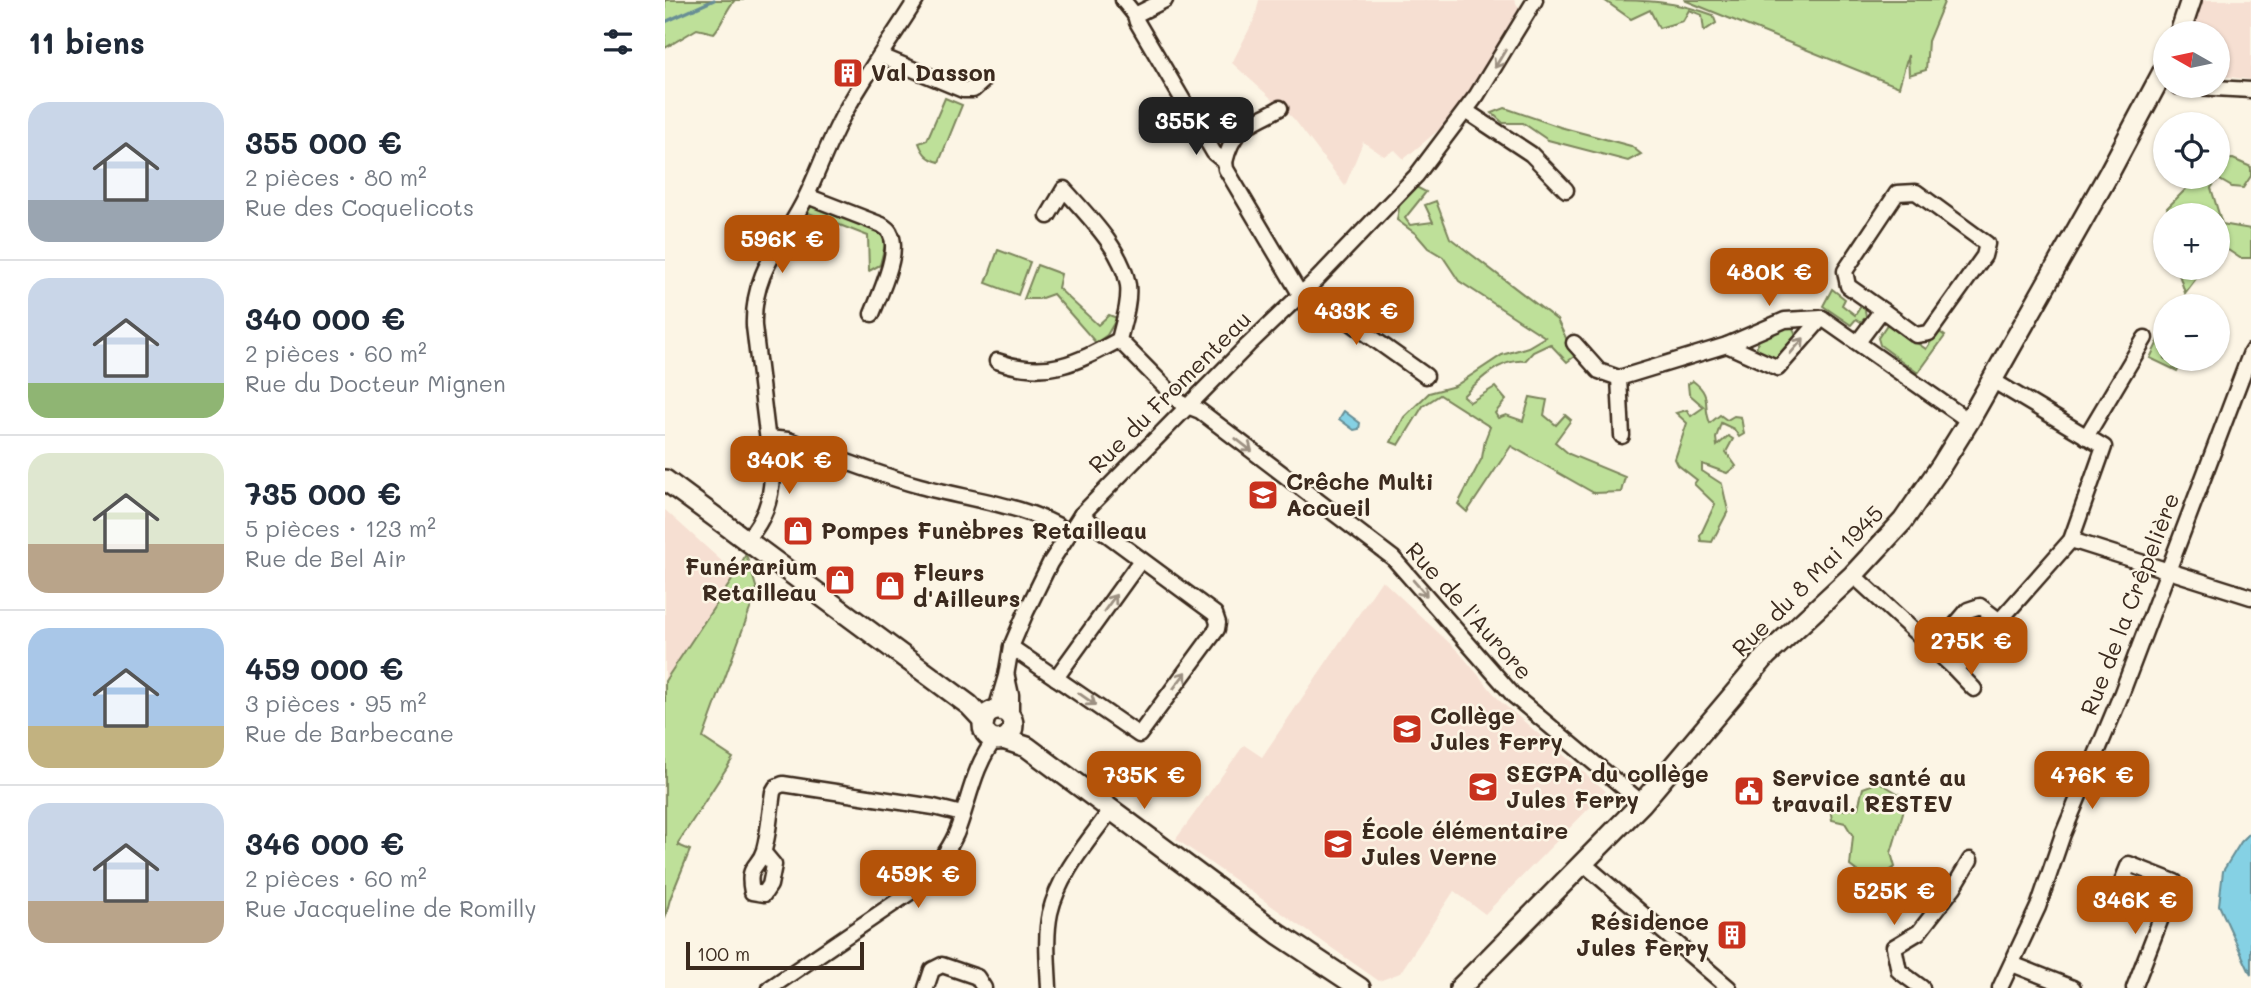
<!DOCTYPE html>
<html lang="fr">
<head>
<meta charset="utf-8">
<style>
  :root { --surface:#fff; --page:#f6f6f7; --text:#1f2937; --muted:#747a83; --line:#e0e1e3; --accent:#b45309 }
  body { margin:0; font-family:Mali,sans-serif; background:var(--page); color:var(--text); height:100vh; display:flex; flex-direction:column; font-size:26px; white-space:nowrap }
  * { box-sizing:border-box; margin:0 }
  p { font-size:23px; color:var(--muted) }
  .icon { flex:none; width:38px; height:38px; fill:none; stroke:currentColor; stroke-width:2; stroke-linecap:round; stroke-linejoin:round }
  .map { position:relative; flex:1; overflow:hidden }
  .sheet { display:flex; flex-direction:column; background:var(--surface); width:665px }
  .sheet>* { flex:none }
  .needle { width:46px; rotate:279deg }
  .fabs { position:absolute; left:1488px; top:21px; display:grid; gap:14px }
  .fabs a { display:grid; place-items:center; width:77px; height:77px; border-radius:50%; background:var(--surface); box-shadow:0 2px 5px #0004; font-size:35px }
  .scale { position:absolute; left:21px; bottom:18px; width:178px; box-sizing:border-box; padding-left:7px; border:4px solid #3b2a1e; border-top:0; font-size:19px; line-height:24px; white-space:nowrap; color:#3b2a1e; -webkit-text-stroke:5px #fcf5e5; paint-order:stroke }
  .price { position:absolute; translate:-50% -60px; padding:0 16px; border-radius:14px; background:var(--accent); color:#fff; font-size:23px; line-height:46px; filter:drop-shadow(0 2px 4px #0008) }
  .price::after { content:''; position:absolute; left:50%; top:42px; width:21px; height:16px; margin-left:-10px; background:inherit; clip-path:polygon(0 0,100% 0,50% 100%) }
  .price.current { background:#222; color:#fff }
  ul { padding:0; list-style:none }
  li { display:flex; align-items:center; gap:21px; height:175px; padding:0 28px }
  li+li { border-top:2px solid var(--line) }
  li span { display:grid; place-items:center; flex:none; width:196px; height:140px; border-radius:21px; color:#555 }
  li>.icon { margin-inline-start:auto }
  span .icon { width:84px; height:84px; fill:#fffc; stroke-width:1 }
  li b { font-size:30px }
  h2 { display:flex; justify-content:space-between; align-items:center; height:84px; padding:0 28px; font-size:30px }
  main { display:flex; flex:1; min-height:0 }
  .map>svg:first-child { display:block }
</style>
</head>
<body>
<main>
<section class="sheet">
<h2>11 biens<svg class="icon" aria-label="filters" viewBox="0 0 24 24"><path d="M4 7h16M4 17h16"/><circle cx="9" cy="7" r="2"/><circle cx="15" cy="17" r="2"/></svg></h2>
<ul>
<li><span style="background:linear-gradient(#c9d6e8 70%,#9aa5b1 0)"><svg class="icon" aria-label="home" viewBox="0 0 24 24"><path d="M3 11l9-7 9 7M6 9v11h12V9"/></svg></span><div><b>355 000 €</b><p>2 pièces · 80 m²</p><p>Rue des Coquelicots</p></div></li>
<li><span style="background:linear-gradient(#c9d6e8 75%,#8fb573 0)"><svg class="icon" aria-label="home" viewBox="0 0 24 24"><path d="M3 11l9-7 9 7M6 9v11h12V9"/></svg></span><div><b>340 000 €</b><p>2 pièces · 60 m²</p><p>Rue du Docteur Mignen</p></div></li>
<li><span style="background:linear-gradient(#dfe7d0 65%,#b9a48a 0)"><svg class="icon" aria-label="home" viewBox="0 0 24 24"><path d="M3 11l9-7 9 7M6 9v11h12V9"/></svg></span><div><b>735 000 €</b><p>5 pièces · 123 m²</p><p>Rue de Bel Air</p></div></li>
<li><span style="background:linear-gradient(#a9c7e8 70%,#c2b280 0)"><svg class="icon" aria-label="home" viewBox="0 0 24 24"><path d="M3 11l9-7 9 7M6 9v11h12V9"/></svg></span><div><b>459 000 €</b><p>3 pièces · 95 m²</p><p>Rue de Barbecane</p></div></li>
<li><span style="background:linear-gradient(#c9d6e8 70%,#b9a48a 0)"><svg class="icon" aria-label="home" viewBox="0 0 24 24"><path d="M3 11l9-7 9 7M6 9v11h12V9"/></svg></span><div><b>346 000 €</b><p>2 pièces · 60 m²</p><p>Rue Jacqueline de Romilly</p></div></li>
</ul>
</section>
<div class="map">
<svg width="1586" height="988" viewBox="0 0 1586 988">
  <rect width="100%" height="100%" fill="#fcf5e5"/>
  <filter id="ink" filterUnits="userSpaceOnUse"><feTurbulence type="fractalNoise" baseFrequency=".0143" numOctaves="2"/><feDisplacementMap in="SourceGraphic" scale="14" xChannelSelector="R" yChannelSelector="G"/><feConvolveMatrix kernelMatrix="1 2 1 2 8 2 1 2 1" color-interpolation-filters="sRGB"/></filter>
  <g filter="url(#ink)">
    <g fill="#f6dfd2">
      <polygon points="594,0 849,0 854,8 795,112 739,159 730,150 719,156 698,142 680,186 629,119 567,63 590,18"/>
      <polygon points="1535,0 1586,0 1586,80 1552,75 1552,33 1525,33"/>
      <polygon points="0,510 71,574 0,681"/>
      <polygon points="717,580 793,651 836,702 941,791 820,914 789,891 735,973 714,981 511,839 579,745 597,757"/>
    </g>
    <g fill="#bee099" stroke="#7c855c" stroke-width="2">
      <path d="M0 0H79H70C60 10 59 22 49 33L32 29 0 48Z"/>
      <path d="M939 0C980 0 1010 1 1048 15L1051 23 1039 31 1037 15 1024 10 1018 21 994 28 985 10 966 19Z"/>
      <polygon points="1019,0 1280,0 1263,41 1261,70 1244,75 1243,55 1234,87"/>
      <path d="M280 98 297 105 274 162C263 159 258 154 254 143L262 140Z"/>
      <polygon points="840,108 895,127 966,146 976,154 963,161 883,140 858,123 838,123 827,113"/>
      <polygon points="1568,159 1586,167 1586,176 1578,188 1567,187 1553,179 1546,188 1557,224 1586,229 1586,258 1575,258 1554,244 1552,246 1552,215 1505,215 1502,208 1529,181 1527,177 1552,177 1552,160"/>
      <path d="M751 187 761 192 740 218 745 225 768 222 760 205 771 201 785 238 892 320 910 356 902 362 885 344 868 352 860 361C836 358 814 380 798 396L805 402 830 387 841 400 830 413 833 418 841 415 858 421 865 397 882 400 879 415 891 425 900 415 906 420 890 442 904 454 960 477 956 492 929 493 846 446 802 512 793 504 817 458 820 440 825 427 775 395 758 406 734 445 726 442 739 417 764 393 790 386 837 355 863 347 880 337 794 281 778 257 763 248 751 234 732 220 735 201Z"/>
      <polygon points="150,206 219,234 220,245 215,265 204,271 203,236 141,212 143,208"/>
      <polygon points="333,250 365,262 353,295 321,283"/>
      <polygon points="372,265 396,274 393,288 433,325 444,315 452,318 442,335 431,343 388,294 374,299 359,299"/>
      <polygon points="1512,268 1539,268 1520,293"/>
      <polygon points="1167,289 1180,299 1177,305 1190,315 1196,306 1200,310 1201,317 1196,322 1191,319 1186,325 1158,306"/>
      <polygon points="1223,323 1261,349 1273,331 1280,336 1253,373 1215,345 1213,338"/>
      <polygon points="1120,324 1128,328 1131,337 1117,355 1106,359 1091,350 1095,335"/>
      <polygon points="1498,331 1500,359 1519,359 1512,371 1485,358"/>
      <path d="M1028 381C1048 396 1037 404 1045 423L1055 415 1062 420 1069 416 1076 417 1079 434 1074 437 1069 429 1056 423 1051 438 1052 446 1063 436 1068 439 1061 452 1071 466 1062 473 1037 464V471L1057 484 1063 511 1047 542 1036 541 1035 536 1050 504 1029 484 1032 480 1013 465 1010 459 1022 423 1011 413 1022 410 1026 416 1039 407 1024 394 1023 384Z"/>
      <polygon points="81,554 92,590 38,738 68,758 13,843 13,845 25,850 5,899 0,919 0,681 71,574"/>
      <polygon points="1309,614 1316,614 1323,625 1295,657 1287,659 1280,652 1279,646"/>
      <polygon points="1214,782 1242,799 1226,853 1230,867 1203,885 1197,875 1185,866 1188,836 1180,823 1167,820 1165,808 1170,804 1179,810 1193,808 1198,788"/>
    </g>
    <g fill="#85d1e4" stroke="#678e95" stroke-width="2">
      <polygon points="679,411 695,423 694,429 689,430 674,419"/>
      <polygon points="1586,832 1586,975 1554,905 1558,871 1576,842"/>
    </g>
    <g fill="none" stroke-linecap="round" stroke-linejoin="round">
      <polyline stroke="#678e95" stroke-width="3.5" points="0,22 49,0"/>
      <g stroke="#3b2a1e" stroke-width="19">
        <g id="minor">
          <polyline points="458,0 470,15 472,22 549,153 560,162 561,169 635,294"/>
          <polyline points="470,15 500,0"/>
          <polyline points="216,56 298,90 308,90 318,81"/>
          <polyline points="1512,86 1586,90"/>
          <polyline points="801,111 866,154 901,190"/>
          <path d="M560 162C569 125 584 126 615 108"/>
          <path d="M142 196 217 225C220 228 224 229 225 233 236 251 214 296 207 314"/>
          <path d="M383 216 399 189C422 215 457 249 463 285 465 303 458 323 454 340L517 404 535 411 728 558 849 696 977 803"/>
          <polyline points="640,290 761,376"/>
          <polyline points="1193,342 1217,310 1183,286 1180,271 1232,193 1251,192 1322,244 1319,256 1264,333 1251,335 1217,310"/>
          <polyline points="909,343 934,371 954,378 1062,345 1120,320 1157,318 1304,421"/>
          <polyline points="1062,345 1113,368 1157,318"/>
          <path d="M332 361C381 379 411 363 454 340"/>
          <polyline points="954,378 957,436"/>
          <polyline points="1421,437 1480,338"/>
          <path d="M103 438 123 440C166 456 210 474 255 486 305 500 360 504 404 532"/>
          <path d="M82 540C99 519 106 502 107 475L89 326C87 269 120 242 142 195 155 167 165 139 180 112 201 74 228 37 251 0"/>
          <polyline points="1406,540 1586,597"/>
          <polyline points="1188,575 1288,667 1299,661 1406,540 1439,447 1327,380"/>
          <polyline points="346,647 474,735 552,629 553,623 550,614 416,515"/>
          <polyline points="1269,650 1303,610 1315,606 1335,621"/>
          <polyline points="1288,667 1309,689"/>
          <polyline points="342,677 346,695 346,717"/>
          <polyline points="391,678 476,560"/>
          <polyline points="331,710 341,676 346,647 361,612 385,563 416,515 583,345 653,278 751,176 812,95 870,0"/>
          <path d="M99 853 109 865 105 885 99 894 87 892C81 864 94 868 99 850 104 832 105 811 108 792L111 787 118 784 269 807 297 814"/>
          <polyline points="918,863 1064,988"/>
          <polyline points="1347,964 1408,988"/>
          <path d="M105 988 253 887C268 871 282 854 291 834 304 802 308 767 330 739"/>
          <polyline points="261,988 267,970 277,965 312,977 319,988"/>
          <path d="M384 988C383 964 380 937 385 913 394 874 423 842 445 811"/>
          <polyline points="1257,988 1234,971 1229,947 1254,932 1289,887 1305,860"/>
          <polyline points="1335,988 1373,907 1398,834 1456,695 1586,352"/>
          <polyline points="1469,988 1510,882 1464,864 1458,879 1504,896"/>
        </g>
      </g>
      <g stroke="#3b2a1e" stroke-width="24">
        <g id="major">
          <polyline points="1515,33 1526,0"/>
          <polyline points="0,480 304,705 319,721"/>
          <circle cx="333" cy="725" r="15"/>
          <polyline points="338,739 362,747 615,935 695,988"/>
          <polyline points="795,988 977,803 1101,656 1188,575 1238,521 1276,466 1304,421 1443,175 1500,68"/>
        </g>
      </g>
      <use href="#minor" stroke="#fcf5e5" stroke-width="14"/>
      <use href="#major" stroke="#fcf5e5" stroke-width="19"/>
    </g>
    <defs><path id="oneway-shaft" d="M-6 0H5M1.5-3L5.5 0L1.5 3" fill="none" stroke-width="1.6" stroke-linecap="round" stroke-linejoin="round" transform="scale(1.75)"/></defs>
    <g stroke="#9c9082">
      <use href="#oneway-shaft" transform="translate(835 59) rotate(121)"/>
      <use href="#oneway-shaft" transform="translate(1132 346) rotate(-49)"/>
      <use href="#oneway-shaft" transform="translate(579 445) rotate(38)"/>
      <use href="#oneway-shaft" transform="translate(755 588) rotate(49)"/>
      <use href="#oneway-shaft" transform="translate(445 603) rotate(-54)"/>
      <use href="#oneway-shaft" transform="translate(515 680) rotate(-53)"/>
      <use href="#oneway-shaft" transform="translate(422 699) rotate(35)"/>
    </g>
  </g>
  <defs>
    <g id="building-square" transform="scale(1.575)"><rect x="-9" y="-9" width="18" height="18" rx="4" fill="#c8321e" stroke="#fcf5e5"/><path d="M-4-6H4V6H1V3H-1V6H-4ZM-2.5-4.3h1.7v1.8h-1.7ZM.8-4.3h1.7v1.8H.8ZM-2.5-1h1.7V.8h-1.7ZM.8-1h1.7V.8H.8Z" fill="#fff"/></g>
    <g id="school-square" transform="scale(1.575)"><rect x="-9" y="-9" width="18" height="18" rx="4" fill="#c8321e" stroke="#fcf5e5"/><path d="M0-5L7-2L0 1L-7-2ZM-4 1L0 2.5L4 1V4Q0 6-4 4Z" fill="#fff"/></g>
    <g id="shop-square" transform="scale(1.575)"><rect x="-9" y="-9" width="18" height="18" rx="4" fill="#c8321e" stroke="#fcf5e5"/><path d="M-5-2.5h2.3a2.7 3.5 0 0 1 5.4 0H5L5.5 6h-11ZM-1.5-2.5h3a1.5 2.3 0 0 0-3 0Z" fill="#fff"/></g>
    <g id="civic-square" transform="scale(1.575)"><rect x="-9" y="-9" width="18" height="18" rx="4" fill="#c8321e" stroke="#fcf5e5"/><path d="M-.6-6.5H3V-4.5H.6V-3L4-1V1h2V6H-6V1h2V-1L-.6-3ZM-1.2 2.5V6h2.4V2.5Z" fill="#fff"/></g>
  </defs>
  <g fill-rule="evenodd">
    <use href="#building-square" x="183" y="73"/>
    <use href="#school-square" x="598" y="495"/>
    <use href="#shop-square" x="133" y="531"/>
    <use href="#shop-square" x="175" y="580"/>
    <use href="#shop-square" x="225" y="586"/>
    <use href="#school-square" x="742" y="729"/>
    <use href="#school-square" x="818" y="787"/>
    <use href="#civic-square" x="1084" y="791"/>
    <use href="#school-square" x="673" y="844"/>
    <use href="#building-square" x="1067" y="935"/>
  </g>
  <g text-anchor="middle" stroke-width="5" stroke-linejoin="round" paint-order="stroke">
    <g font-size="23" font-weight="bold" fill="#3b2a1e" stroke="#fcf5e5" text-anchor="start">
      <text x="206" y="81">Val Dasson</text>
      <text x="621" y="490">Crêche Multi<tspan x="621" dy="26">Accueil</tspan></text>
      <text x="156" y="539">Pompes Funèbres Retailleau</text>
      <text x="152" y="575" text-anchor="end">Funérarium<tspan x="152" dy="26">Retailleau</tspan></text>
      <text x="248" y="581">Fleurs<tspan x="248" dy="26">d'Ailleurs</tspan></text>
      <text x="765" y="724">Collège<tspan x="765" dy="26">Jules Ferry</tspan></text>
      <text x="841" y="782">SEGPA du collège<tspan x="841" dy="26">Jules Ferry</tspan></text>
      <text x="1107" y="786">Service santé au<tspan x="1107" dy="26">travail. RESTEV</tspan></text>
      <text x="696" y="839">École élémentaire<tspan x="696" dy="26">Jules Verne</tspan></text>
      <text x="1044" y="930" text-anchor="end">Résidence<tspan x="1044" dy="26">Jules Ferry</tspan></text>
    </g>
    <g font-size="23" fill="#3b2a1e" stroke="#fcf5e5">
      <text transform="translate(505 392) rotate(-45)" y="8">Rue du Fromenteau</text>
      <text transform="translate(1143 581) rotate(-45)" y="8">Rue du 8 Mai 1945</text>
      <text transform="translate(1465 604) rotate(-69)" y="8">Rue de la Crêpelière</text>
      <text transform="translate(804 611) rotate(48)" y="8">Rue de l'Aurore</text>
    </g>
  </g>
</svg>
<div class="fabs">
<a><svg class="needle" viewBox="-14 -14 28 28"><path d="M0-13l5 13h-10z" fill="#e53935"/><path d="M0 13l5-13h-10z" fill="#747a83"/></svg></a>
<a><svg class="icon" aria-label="locate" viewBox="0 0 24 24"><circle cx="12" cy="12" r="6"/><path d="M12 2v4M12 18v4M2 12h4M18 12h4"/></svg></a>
<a>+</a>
<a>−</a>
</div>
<div class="scale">100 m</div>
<b class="price current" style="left:531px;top:157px">355K €</b>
<b class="price" style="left:117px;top:275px">596K €</b>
<b class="price" style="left:1104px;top:308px">480K €</b>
<b class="price" style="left:691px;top:347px">433K €</b>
<b class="price" style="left:124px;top:496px">340K €</b>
<b class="price" style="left:1306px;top:677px">275K €</b>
<b class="price" style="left:479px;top:811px">735K €</b>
<b class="price" style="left:1427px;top:811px">476K €</b>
<b class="price" style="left:253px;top:910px">459K €</b>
<b class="price" style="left:1229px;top:927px">525K €</b>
<b class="price" style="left:1470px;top:936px">346K €</b>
</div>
</main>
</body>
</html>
